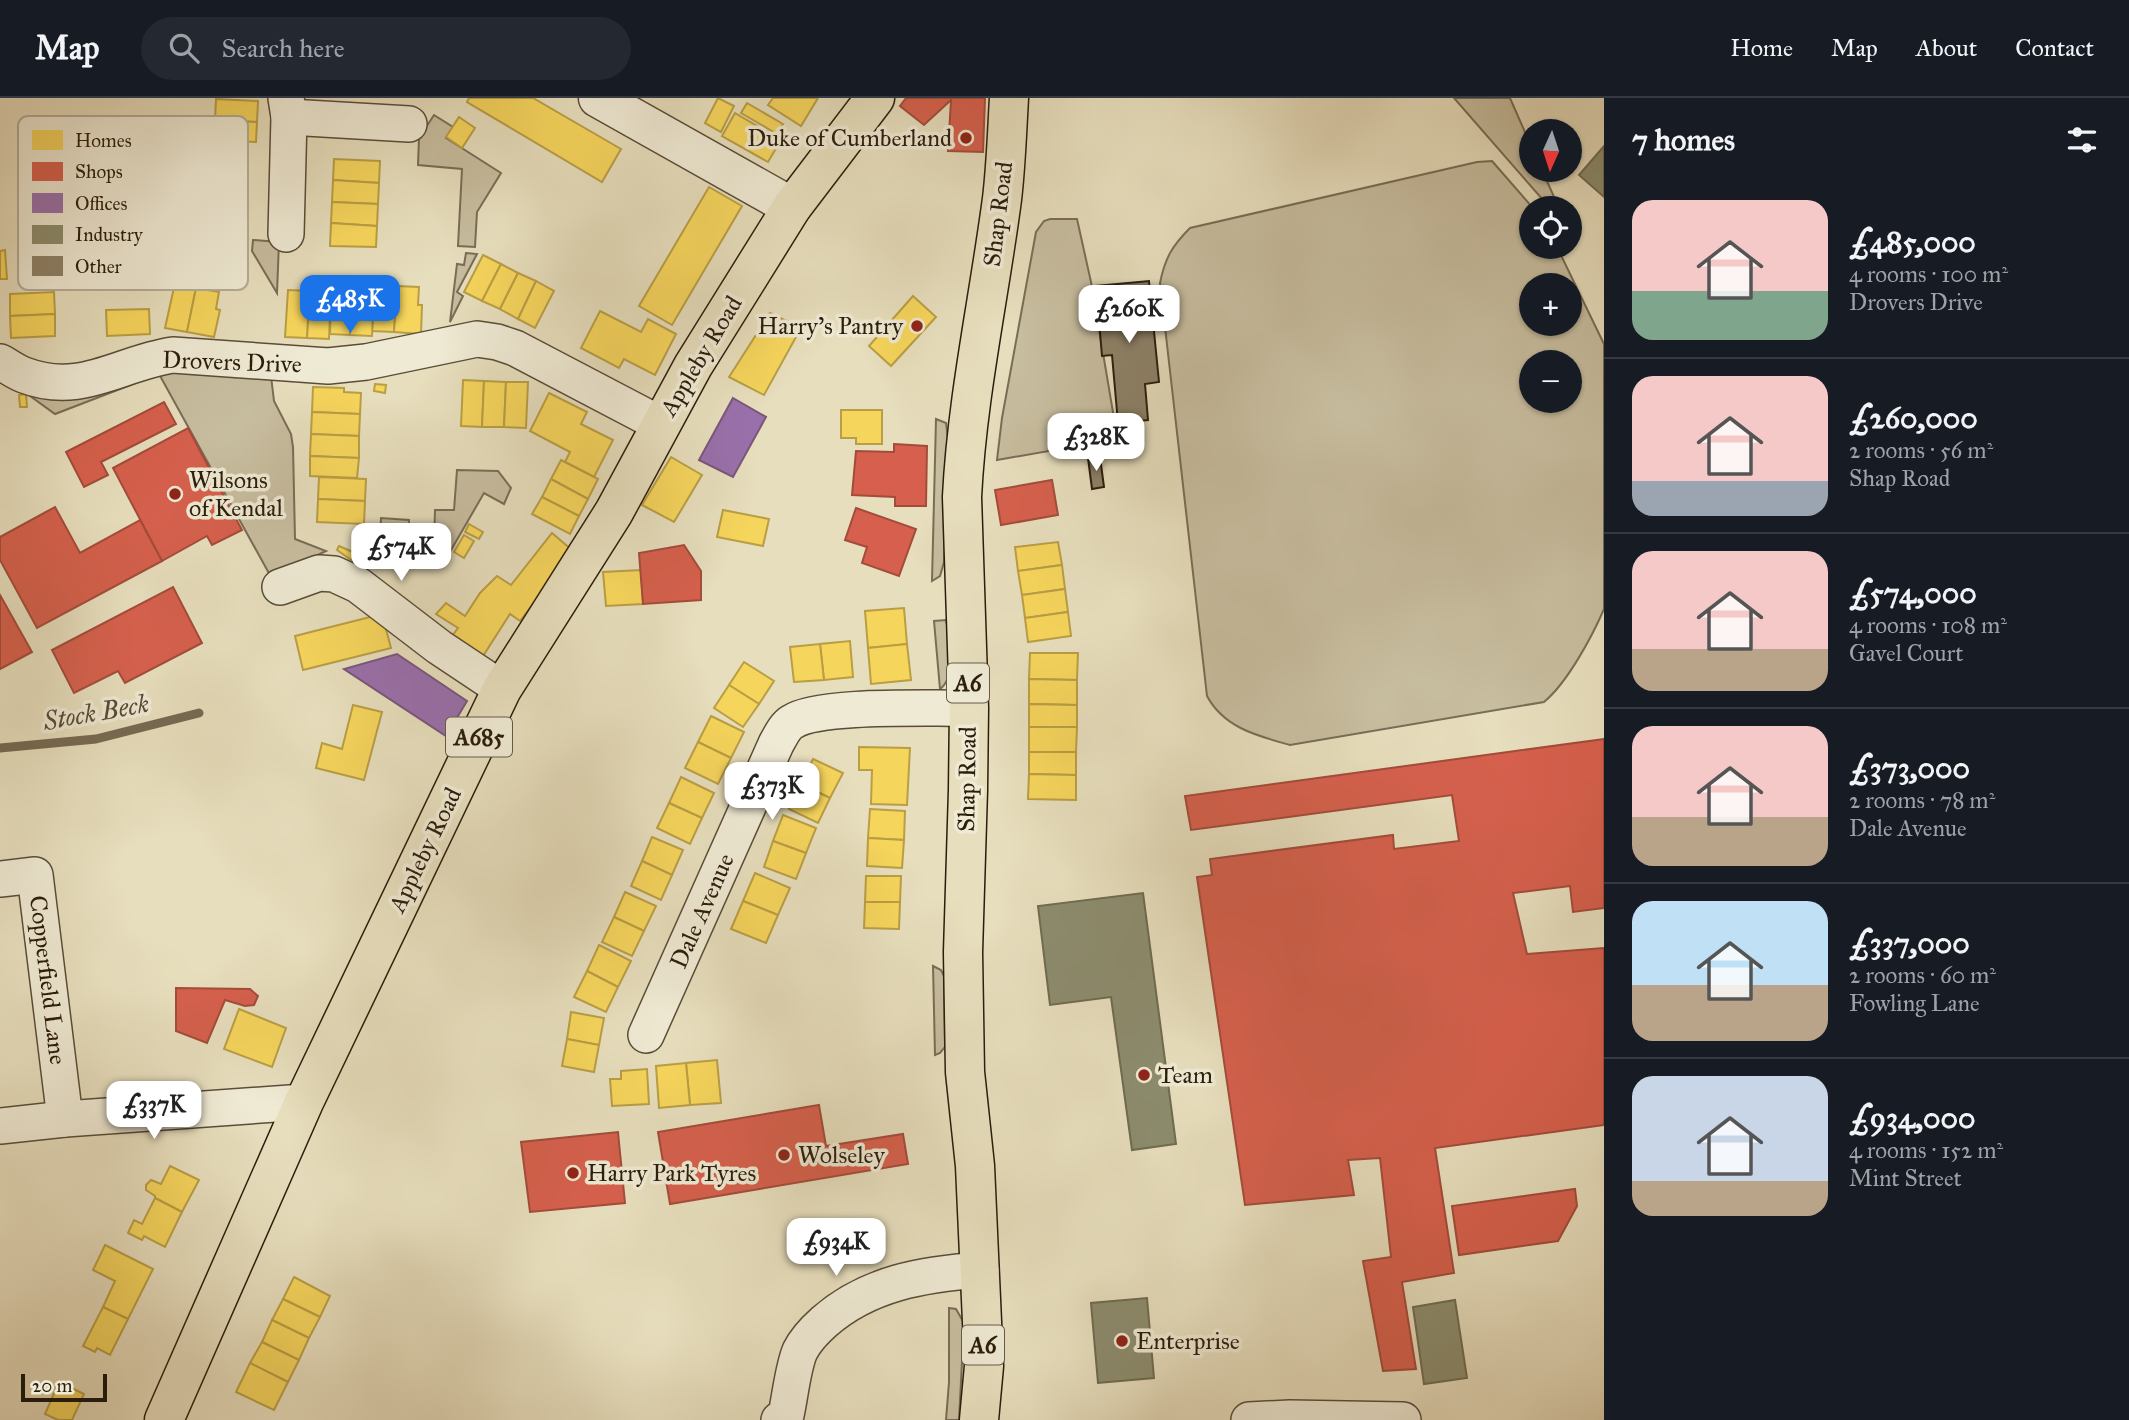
<!DOCTYPE html>
<html lang="en">
<head>
<meta charset="utf-8">
<style>
  :root { --surface:#171b24; --page:#242831; --text:#f1f3f6; --muted:#9ea1a6; --line:#363941; --accent:#1a73e8 }
  body { margin:0; font-family:"IM FELL Great Primer",serif; background:var(--page); color:var(--text); height:100vh; display:flex; flex-direction:column; font-size:26px; white-space:nowrap }
  * { box-sizing:border-box; margin:0 }
  p { font-size:23px; color:var(--muted) }
  .icon { flex:none; width:38px; height:38px; fill:none; stroke:currentColor; stroke-width:2; stroke-linecap:round; stroke-linejoin:round }
  .map { position:relative; flex:1; overflow:hidden }
  .panel { display:flex; flex-direction:column; background:var(--surface); width:525px }
  .panel>* { flex:none }
  .needle { width:46px; rotate:183deg }
  .fabs { position:absolute; left:1519px; top:21px; display:grid; gap:14px }
  .fabs a { display:grid; place-items:center; width:63px; height:63px; border-radius:50%; background:var(--surface); box-shadow:0 2px 5px #0004; font-size:35px }
  .scale { position:absolute; left:21px; bottom:18px; width:86px; box-sizing:border-box; padding-left:7px; border:4px solid #2b1d0c; border-top:0; font-size:19px; line-height:24px; white-space:nowrap; color:#2b1d0c; -webkit-text-stroke:5px #efead4; paint-order:stroke }
  .price { position:absolute; translate:-50% -60px; padding:0 16px; border-radius:14px; background:#fff; color:#222; font-size:23px; line-height:46px; filter:drop-shadow(0 2px 4px #0008) }
  .price::after { content:''; position:absolute; left:50%; top:42px; width:21px; height:16px; margin-left:-10px; background:inherit; clip-path:polygon(0 0,100% 0,50% 100%) }
  .price.on { background:var(--accent); color:#fff }
  ul { padding:0; list-style:none }
  li { display:flex; align-items:center; gap:21px; height:175px; padding:0 28px }
  li+li { border-top:2px solid var(--line) }
  li span { display:grid; place-items:center; flex:none; width:196px; height:140px; border-radius:21px; color:#555 }
  li>.icon { margin-inline-start:auto }
  span .icon { width:84px; height:84px; fill:#fffc; stroke-width:1 }
  li b { font-size:30px }
  h2 { display:flex; justify-content:space-between; align-items:center; height:84px; padding:0 28px; font-size:30px }
  header { display:flex; align-items:center; gap:42px; box-sizing:border-box; height:98px; padding:0 35px; background:var(--surface); border-bottom:2px solid var(--line) }
  header strong { font-size:33px }
  nav { display:flex; gap:38px; margin-inline-start:auto; font-size:24px }
  .search { width:490px; height:63px; background:var(--page); display:flex; align-items:center; gap:18px; box-sizing:border-box; padding:0 24px; border-radius:38px; color:var(--muted); font-size:26px }
  main { display:flex; flex:1; min-height:0 }
  .map>svg:first-child { display:block }
</style>
</head>
<body>
<header>
<strong>Map</strong>
<div class="search"><svg class="icon" aria-label="search" viewBox="0 0 24 24"><circle cx="10" cy="10" r="6"/><path d="M15 15l6 6"/></svg>Search here</div>
<nav><a>Home</a><a>Map</a><a>About</a><a>Contact</a></nav>
</header>
<main>
<div class="map">
<svg width="1604" height="1322" viewBox="0 0 1604 1322">
  <rect width="100%" height="100%" fill="#e7debd"/>
  <filter id="stains"><feTurbulence type="fractalNoise" baseFrequency=".00286" numOctaves="4"/><feColorMatrix values="0 0 0 0 .2 0 0 0 0 .09 0 0 0 0 .02 0 0 0 .5 -.17"/></filter>
  <radialGradient id="worn" r=".72"><stop offset=".6" stop-color="#630" stop-opacity="0"/><stop offset="1" stop-color="#630" stop-opacity=".3"/></radialGradient>
  <g fill="#c7bd9f" stroke="#796d56" stroke-width="2" fill-rule="evenodd">
    <polygon points="1454,0 1510,0 1531,48 1531,72 1542,72 1559,110 1550,110"/>
    <polygon points="434,17 453,29 446,40 501,75 477,114 475,149 458,148 462,71 418,67 419,40"/>
    <path d="M1492 63 1533 110 1531 149H1557L1604 246V511C1592 539 1567 585 1544 604L1290 647C1258 638 1224 630 1207 598L1160 185C1165 160 1172 148 1190 130L1477 64ZM1531 187H1570V226H1531ZM1531 264H1570V303H1531Z"/>
    <polygon points="1050,121 1077,121 1091,184 1116,332 1072,337 1072,349 997,362 1002,320 1036,134 1044,123"/>
    <polygon points="253,142 279,144 277,195 252,153"/>
    <polygon points="466,155 477,156 457,194 463,198 450,224 457,166 464,167"/>
    <polygon points="158,272 271,278 274,303 291,336 293,349 295,441 326,453 271,479 159,276 55,316 15,287"/>
    <polygon points="936,321 946,325 948,342 944,464 940,478 932,483"/>
    <polygon points="457,372 498,373 511,390 504,406 484,395 443,466 380,443 381,420 409,422 408,445 434,446 435,412 454,412"/>
    <path d="M946 522C950 539 956 580 940 591L934 523Z"/>
    <polygon points="933,868 941,872 944,878 945,949 940,955 935,957"/>
    <polygon points="949,1210 956,1211 964,1225 959,1322 946,1322 949,1284"/>
  </g>
  <g fill="#f6d55c" stroke="#b99e44" stroke-width="2">
    <polygon points="469,0 533,0 621,51 602,84 467,4"/>
    <polygon points="718,0 734,8 721,34 705,25"/>
    <polygon points="773,0 818,0 801,28 768,7"/>
    <polygon points="216,1 258,3 257,24 215,22"/>
    <polygon points="747,5 783,26 777,36 741,15"/>
    <polygon points="735,15 781,42 768,64 722,38"/>
    <polygon points="459,19 475,30 462,50 446,39"/>
    <polygon points="215,22 257,24 256,44 214,42"/>
    <polygon points="334,61 380,63 379,85 333,82"/>
    <polygon points="333,82 379,85 378,106 332,104"/>
    <polygon points="709,89 742,108 672,227 639,208"/>
    <polygon points="332,104 378,106 377,128 331,125"/>
    <polygon points="331,125 377,128 376,149 330,148"/>
    <polygon points="5,152 7,181 0,181 0,153"/>
    <polygon points="483,157 501,166 482,203 464,194"/>
    <polygon points="501,166 518,175 500,211 482,203"/>
    <polygon points="518,175 536,183 518,221 500,211"/>
    <polygon points="536,183 554,193 535,230 518,221"/>
    <polygon points="175,185 196,190 187,234 165,230"/>
    <polygon points="375,187 397,188 394,234 372,233"/>
    <polygon points="397,188 419,189 418,207 422,207 421,236 394,234"/>
    <polygon points="196,190 219,194 216,211 220,212 214,239 187,234"/>
    <polygon points="331,190 353,191 350,237 330,236"/>
    <polygon points="353,191 374,192 372,238 350,237"/>
    <polygon points="288,192 310,193 307,240 285,239"/>
    <polygon points="310,193 331,194 329,241 307,240"/>
    <polygon points="54,194 55,216 10,218 10,196"/>
    <polygon points="913,198 936,219 891,268 869,248"/>
    <polygon points="149,211 150,236 107,238 106,212"/>
    <polygon points="600,213 641,234 648,221 676,236 655,277 624,261 619,270 581,250"/>
    <polygon points="770,215 801,230 764,297 729,279"/>
    <polygon points="55,216 55,238 11,240 10,218"/>
    <polygon points="463,282 484,283 482,329 461,328"/>
    <polygon points="484,283 506,284 504,329 482,329"/>
    <polygon points="506,284 528,284 526,330 504,329"/>
    <polygon points="375,286 386,287 385,295 374,293"/>
    <polygon points="313,289 344,290 344,294 361,295 360,316 312,314"/>
    <polygon points="549,295 587,314 581,326 613,342 594,379 565,364 570,354 530,333"/>
    <polygon points="26,296 27,309 20,309 19,297"/>
    <polygon points="841,312 882,312 882,346 856,346 856,340 841,340"/>
    <polygon points="312,314 360,316 359,338 311,336"/>
    <polygon points="311,336 359,338 359,360 310,358"/>
    <polygon points="310,358 359,360 357,380 310,378"/>
    <polygon points="671,359 702,377 674,424 642,407"/>
    <polygon points="561,362 598,381 588,401 551,381"/>
    <polygon points="319,379 366,381 365,403 318,401"/>
    <polygon points="551,381 588,401 579,418 542,399"/>
    <polygon points="542,399 579,418 570,436 532,416"/>
    <polygon points="318,401 365,403 364,426 317,424"/>
    <polygon points="723,412 769,421 763,448 717,439"/>
    <polygon points="469,426 483,434 479,441 465,434"/>
    <polygon points="552,435 573,453 520,523 510,516 483,558 452,538 458,530 436,516 446,505 465,518 480,495 497,478 511,487"/>
    <polygon points="464,437 474,443 464,460 454,454"/>
    <polygon points="1058,444 1062,467 1018,473 1015,449"/>
    <polygon points="339,448 369,461 364,471 337,452"/>
    <polygon points="1062,467 1065,491 1022,497 1018,473"/>
    <polygon points="641,472 643,506 606,508 603,474"/>
    <polygon points="1065,491 1068,514 1025,520 1022,497"/>
    <polygon points="904,510 907,546 868,550 865,513"/>
    <polygon points="1068,514 1071,538 1028,544 1025,520"/>
    <polygon points="382,516 391,550 303,572 295,538"/>
    <polygon points="850,543 853,579 824,582 820,546"/>
    <polygon points="820,546 824,582 794,584 790,549"/>
    <polygon points="907,546 911,582 871,586 868,550"/>
    <polygon points="1030,555 1078,555 1077,582 1029,581"/>
    <polygon points="744,564 774,583 759,606 729,587"/>
    <polygon points="1029,581 1077,582 1077,607 1029,606"/>
    <polygon points="729,587 759,606 743,629 714,610"/>
    <polygon points="1029,606 1077,607 1077,629 1029,629"/>
    <polygon points="353,607 382,614 364,682 316,670 322,645 342,651"/>
    <polygon points="711,618 744,634 731,660 698,644"/>
    <polygon points="1029,629 1077,629 1076,654 1029,654"/>
    <polygon points="698,644 731,660 718,686 685,670"/>
    <polygon points="859,649 910,650 907,707 871,706 872,672 859,672"/>
    <polygon points="1029,654 1076,654 1076,677 1029,676"/>
    <polygon points="813,661 843,675 830,700 801,686"/>
    <polygon points="1029,676 1076,677 1076,702 1028,701"/>
    <polygon points="681,679 714,695 702,720 669,705"/>
    <polygon points="801,686 830,700 818,725 789,711"/>
    <polygon points="669,705 702,720 690,746 657,730"/>
    <polygon points="870,711 905,713 904,742 868,740"/>
    <polygon points="783,717 816,730 806,755 773,743"/>
    <polygon points="652,739 683,752 672,777 642,763"/>
    <polygon points="868,740 904,742 902,770 867,768"/>
    <polygon points="773,743 806,755 796,781 764,769"/>
    <polygon points="642,763 672,777 661,802 631,788"/>
    <polygon points="755,775 790,790 778,817 743,803"/>
    <polygon points="866,778 901,778 900,804 865,804"/>
    <polygon points="625,794 656,808 644,833 614,819"/>
    <polygon points="743,803 778,817 766,845 731,831"/>
    <polygon points="865,804 900,804 899,831 864,830"/>
    <polygon points="614,819 644,833 632,858 602,844"/>
    <polygon points="599,847 631,863 618,889 587,873"/>
    <polygon points="587,873 618,889 606,914 574,899"/>
    <polygon points="239,911 286,930 272,969 224,951"/>
    <polygon points="571,914 604,920 599,947 567,941"/>
    <polygon points="567,941 599,947 594,974 562,968"/>
    <polygon points="717,962 721,1005 690,1007 686,965"/>
    <polygon points="686,965 690,1007 659,1010 656,968"/>
    <polygon points="647,971 649,1006 612,1008 610,981 621,981 621,973"/>
    <polygon points="170,1068 199,1082 182,1114 155,1100 155,1098 146,1092 146,1087 151,1082 161,1086"/>
    <polygon points="155,1100 182,1114 165,1149 144,1138 142,1142 128,1135 134,1122 142,1126"/>
    <polygon points="105,1147 153,1171 128,1221 103,1209 115,1183 93,1172"/>
    <polygon points="294,1179 330,1198 320,1219 283,1201"/>
    <polygon points="283,1201 320,1219 309,1240 272,1222"/>
    <polygon points="103,1209 128,1221 110,1257 97,1250 95,1254 83,1248"/>
    <polygon points="272,1222 309,1240 299,1262 262,1244"/>
    <polygon points="262,1244 299,1262 288,1284 250,1265"/>
    <polygon points="250,1265 288,1284 274,1312 236,1294"/>
    <polygon points="59,1284 84,1296 72,1322 58,1322 45,1316"/>
  </g>
  <g fill="#d6604d" stroke="#a34c3a" stroke-width="2">
    <polygon points="906,0 985,0 983,54 948,53 951,2 924,27 900,8"/>
    <polygon points="164,304 176,326 101,364 108,377 84,389 66,354"/>
    <polygon points="188,330 242,432 212,447 207,438 162,463 113,370"/>
    <polygon points="894,346 927,348 926,408 895,408 895,399 852,397 856,353 894,354"/>
    <polygon points="1052,382 1058,417 1001,427 995,392"/>
    <polygon points="55,409 80,455 140,422 162,463 37,530 0,462 0,439"/>
    <polygon points="856,410 916,431 899,478 862,465 867,449 845,442"/>
    <polygon points="684,447 701,473 701,502 643,506 639,455"/>
    <polygon points="173,489 202,545 125,585 118,573 74,595 52,552"/>
    <polygon points="0,497 32,554 0,571"/>
    <polygon points="1604,641 1604,810 1573,814 1570,788 1513,795 1527,856 1604,850 1604,1027 1435,1050 1454,1175 1402,1184 1416,1271 1383,1273 1363,1163 1391,1159 1380,1060 1348,1062 1354,1097 1245,1107 1197,779 1212,777 1210,761 1393,737 1394,751 1459,743 1452,697 1191,732 1185,698"/>
    <polygon points="176,890 250,891 258,898 254,907 245,908 225,902 207,945 176,933"/>
    <polygon points="819,1007 826,1048 903,1036 908,1066 670,1106 658,1034"/>
    <polygon points="618,1034 625,1105 530,1114 521,1044"/>
    <polygon points="1575,1091 1577,1108 1558,1143 1459,1157 1452,1108"/>
  </g>
  <g fill="#9970ab" stroke="#78577b" stroke-width="2">
    <polygon points="733,300 766,319 733,379 699,362"/>
    <polygon points="397,556 467,603 446,638 344,571"/>
  </g>
  <g fill="#8c8c6e" stroke="#6f6b51" stroke-width="2">
    <polygon points="1604,48 1604,99 1579,77"/>
    <polygon points="1143,795 1176,1046 1132,1052 1111,899 1050,907 1038,808"/>
    <polygon points="1147,1200 1154,1280 1098,1285 1091,1205"/>
    <polygon points="1455,1202 1467,1280 1424,1286 1413,1209"/>
  </g>
  <g fill="none" stroke-linecap="round" stroke-linejoin="round">
    <polyline stroke="#756952" stroke-width="9" points="0,650 96,641 199,615"/>
  </g>
  <g fill="#8d8168" stroke="#2b1d0c" stroke-width="2">
    <polygon points="1149,183 1159,284 1145,286 1148,322 1118,325 1112,257 1102,258 1096,188"/>
    <polygon points="1100,359 1104,389 1092,391 1088,360"/>
  </g>
  <g fill="none" stroke-linecap="round" stroke-linejoin="round">
    <g stroke="#5a4d38" stroke-width="38">
      <g id="minor">
        <polyline points="289,19 409,26"/>
        <polyline points="286,136 289,19 286,0"/>
        <path d="M0 264C8 268 16 274 24 277 81 299 119 265 173 257L328 268 366 264 477 241 497 244 515 250 660 326"/>
        <polyline points="280,489 319,475 334,476 358,487 439,549 502,591"/>
        <polyline points="0,781 35,777 65,1021"/>
        <path d="M646 937 776 646C780 639 785 628 792 624 819 606 931 611 969 610"/>
        <polyline points="0,1028 65,1021 304,1004"/>
        <path d="M779 1322 786 1317C790 1299 793 1269 800 1253 806 1241 815 1232 824 1224 868 1185 924 1176 981 1172"/>
        <polyline points="1249,1322 1290,1320 1403,1322"/>
      </g>
    </g>
    <g stroke="#5a4d38" stroke-width="41">
      <polyline id="tertiary" points="598,0 792,109"/>
    </g>
    <g stroke="#2b1d0c" stroke-width="41">
      <polyline id="primary" points="164,1322 304,1004 502,591 614,414 693,268 792,109 875,0"/>
    </g>
    <g stroke="#2b1d0c" stroke-width="41">
      <path id="trunk" d="M979 1322 984 1268 975 1068 965 974 963 854 968 692 969 610 962 399C967 299 989 200 1002 101 1006 68 1007 34 1009 0"/>
    </g>
    <use href="#minor" stroke="#efead4" stroke-width="35"/>
    <use href="#tertiary" stroke="#efead4" stroke-width="38"/>
    <use href="#primary" stroke="#e7debd" stroke-width="38"/>
    <use href="#trunk" stroke="#e7debd" stroke-width="38"/>
  </g>
  <g fill="#8f2418" stroke="#efead4" stroke-width="2.5">
    <circle cx="966" cy="40" r="7"/>
    <circle cx="917" cy="228" r="7"/>
    <circle cx="175" cy="396" r="7"/>
    <circle cx="1144" cy="977" r="7"/>
    <circle cx="784" cy="1057" r="7"/>
    <circle cx="573" cy="1075" r="7"/>
    <circle cx="1122" cy="1243" r="7"/>
  </g>
  <g text-anchor="middle" stroke-width="7" stroke-linejoin="round" paint-order="stroke">
    <g fill="#efead4" stroke="#665a48" stroke-width="2">
      <rect x="947" y="565.5" width="42" height="39" rx="5"/>
      <rect x="446" y="619.5" width="66" height="39" rx="5"/>
      <rect x="962" y="1227.5" width="42" height="39" rx="5"/>
    </g>
    <g font-size="23" font-weight="bold" fill="#2b1d0c">
      <text x="968" y="593">A6</text>
      <text x="479" y="647">A685</text>
      <text x="983" y="1255">A6</text>
    </g>
    <g font-size="24" fill="#2b1d0c" stroke="#efead4" text-anchor="start">
      <text x="952" y="48" text-anchor="end">Duke of Cumberland</text>
      <text x="903" y="236" text-anchor="end">Harry's Pantry</text>
      <text x="189" y="390">Wilsons<tspan x="189" dy="28">of Kendal</tspan></text>
      <text x="1158" y="985">Team</text>
      <text x="798" y="1065">Wolseley</text>
      <text x="587" y="1083">Harry Park Tyres</text>
      <text x="1136" y="1251">Enterprise</text>
    </g>
    <g font-size="24" fill="#2b1d0c" stroke="#efead4">
      <text transform="translate(998 116) rotate(-83)" y="8">Shap Road</text>
      <text transform="translate(701 258) rotate(-59)" y="8">Appleby Road</text>
      <text transform="translate(232 264) rotate(2)" y="8">Drovers Drive</text>
      <text transform="translate(967 681) rotate(-89)" y="8">Shap Road</text>
      <text transform="translate(425 752) rotate(-64)" y="8">Appleby Road</text>
      <text transform="translate(702 813) rotate(-66)" y="8">Dale Avenue</text>
      <text transform="translate(48 882) rotate(83)" y="8">Copperfield Lane</text>
    </g>
    <g font-size="26" font-style="italic" fill="#564935" stroke="#efead4">
      <text transform="translate(96 614) rotate(-10)" y="9">Stock Beck</text>
    </g>
  </g>
  <rect x="18" y="18" width="230" height="174" rx="10" fill="#efead4" stroke="#b4ac98" stroke-width="2"/>
  <rect x="32" y="32" width="31" height="20" fill="#f6d55c"/>
  <rect x="32" y="64" width="31" height="19" fill="#d6604d"/>
  <rect x="32" y="95" width="31" height="20" fill="#9970ab"/>
  <rect x="32" y="127" width="31" height="19" fill="#8c8c6e"/>
  <rect x="32" y="158" width="31" height="20" fill="#8d8168"/>
  <g font-size="19" fill="#2b1d0c">
    <text x="75" y="49">Homes</text>
    <text x="75" y="80">Shops</text>
    <text x="75" y="112">Offices</text>
    <text x="75" y="143">Industry</text>
    <text x="75" y="175">Other</text>
  </g>
  <rect width="100%" height="100%" filter="url(#stains)"/>
  <rect width="100%" height="100%" fill="url(#worn)"/>
</svg>
<div class="fabs">
<a><svg class="needle" viewBox="-14 -14 28 28"><path d="M0-13l5 13h-10z" fill="#e53935"/><path d="M0 13l5-13h-10z" fill="#9ea1a6"/></svg></a>
<a><svg class="icon" aria-label="locate" viewBox="0 0 24 24"><circle cx="12" cy="12" r="6"/><path d="M12 2v4M12 18v4M2 12h4M18 12h4"/></svg></a>
<a>+</a>
<a>−</a>
</div>
<div class="scale">20 m</div>
<b class="price on" style="left:350px;top:237px">£485K</b>
<b class="price" style="left:1129px;top:247px">£260K</b>
<b class="price" style="left:1096px;top:375px">£328K</b>
<b class="price" style="left:401px;top:485px">£574K</b>
<b class="price" style="left:772px;top:724px">£373K</b>
<b class="price" style="left:154px;top:1043px">£337K</b>
<b class="price" style="left:836px;top:1180px">£934K</b>
</div>
<section class="panel">
<h2>7 homes<svg class="icon" aria-label="filters" viewBox="0 0 24 24"><path d="M4 7h16M4 17h16"/><circle cx="9" cy="7" r="2"/><circle cx="15" cy="17" r="2"/></svg></h2>
<ul>
<li><span style="background:linear-gradient(#f6c9c9 65%,#7fa58c 0)"><svg class="icon" aria-label="home" viewBox="0 0 24 24"><path d="M3 11l9-7 9 7M6 9v11h12V9"/></svg></span><div><b>£485,000</b><p>4 rooms · 100 m²</p><p>Drovers Drive</p></div></li>
<li><span style="background:linear-gradient(#f6c9c9 75%,#9aa5b1 0)"><svg class="icon" aria-label="home" viewBox="0 0 24 24"><path d="M3 11l9-7 9 7M6 9v11h12V9"/></svg></span><div><b>£260,000</b><p>2 rooms · 56 m²</p><p>Shap Road</p></div></li>
<li><span style="background:linear-gradient(#f6c9c9 70%,#b9a48a 0)"><svg class="icon" aria-label="home" viewBox="0 0 24 24"><path d="M3 11l9-7 9 7M6 9v11h12V9"/></svg></span><div><b>£574,000</b><p>4 rooms · 108 m²</p><p>Gavel Court</p></div></li>
<li><span style="background:linear-gradient(#f6c9c9 65%,#b9a48a 0)"><svg class="icon" aria-label="home" viewBox="0 0 24 24"><path d="M3 11l9-7 9 7M6 9v11h12V9"/></svg></span><div><b>£373,000</b><p>2 rooms · 78 m²</p><p>Dale Avenue</p></div></li>
<li><span style="background:linear-gradient(#bfe0f5 60%,#b9a48a 0)"><svg class="icon" aria-label="home" viewBox="0 0 24 24"><path d="M3 11l9-7 9 7M6 9v11h12V9"/></svg></span><div><b>£337,000</b><p>2 rooms · 60 m²</p><p>Fowling Lane</p></div></li>
<li><span style="background:linear-gradient(#c9d6e8 75%,#b9a48a 0)"><svg class="icon" aria-label="home" viewBox="0 0 24 24"><path d="M3 11l9-7 9 7M6 9v11h12V9"/></svg></span><div><b>£934,000</b><p>4 rooms · 152 m²</p><p>Mint Street</p></div></li>
</ul>
</section>
</main>
</body>
</html>
